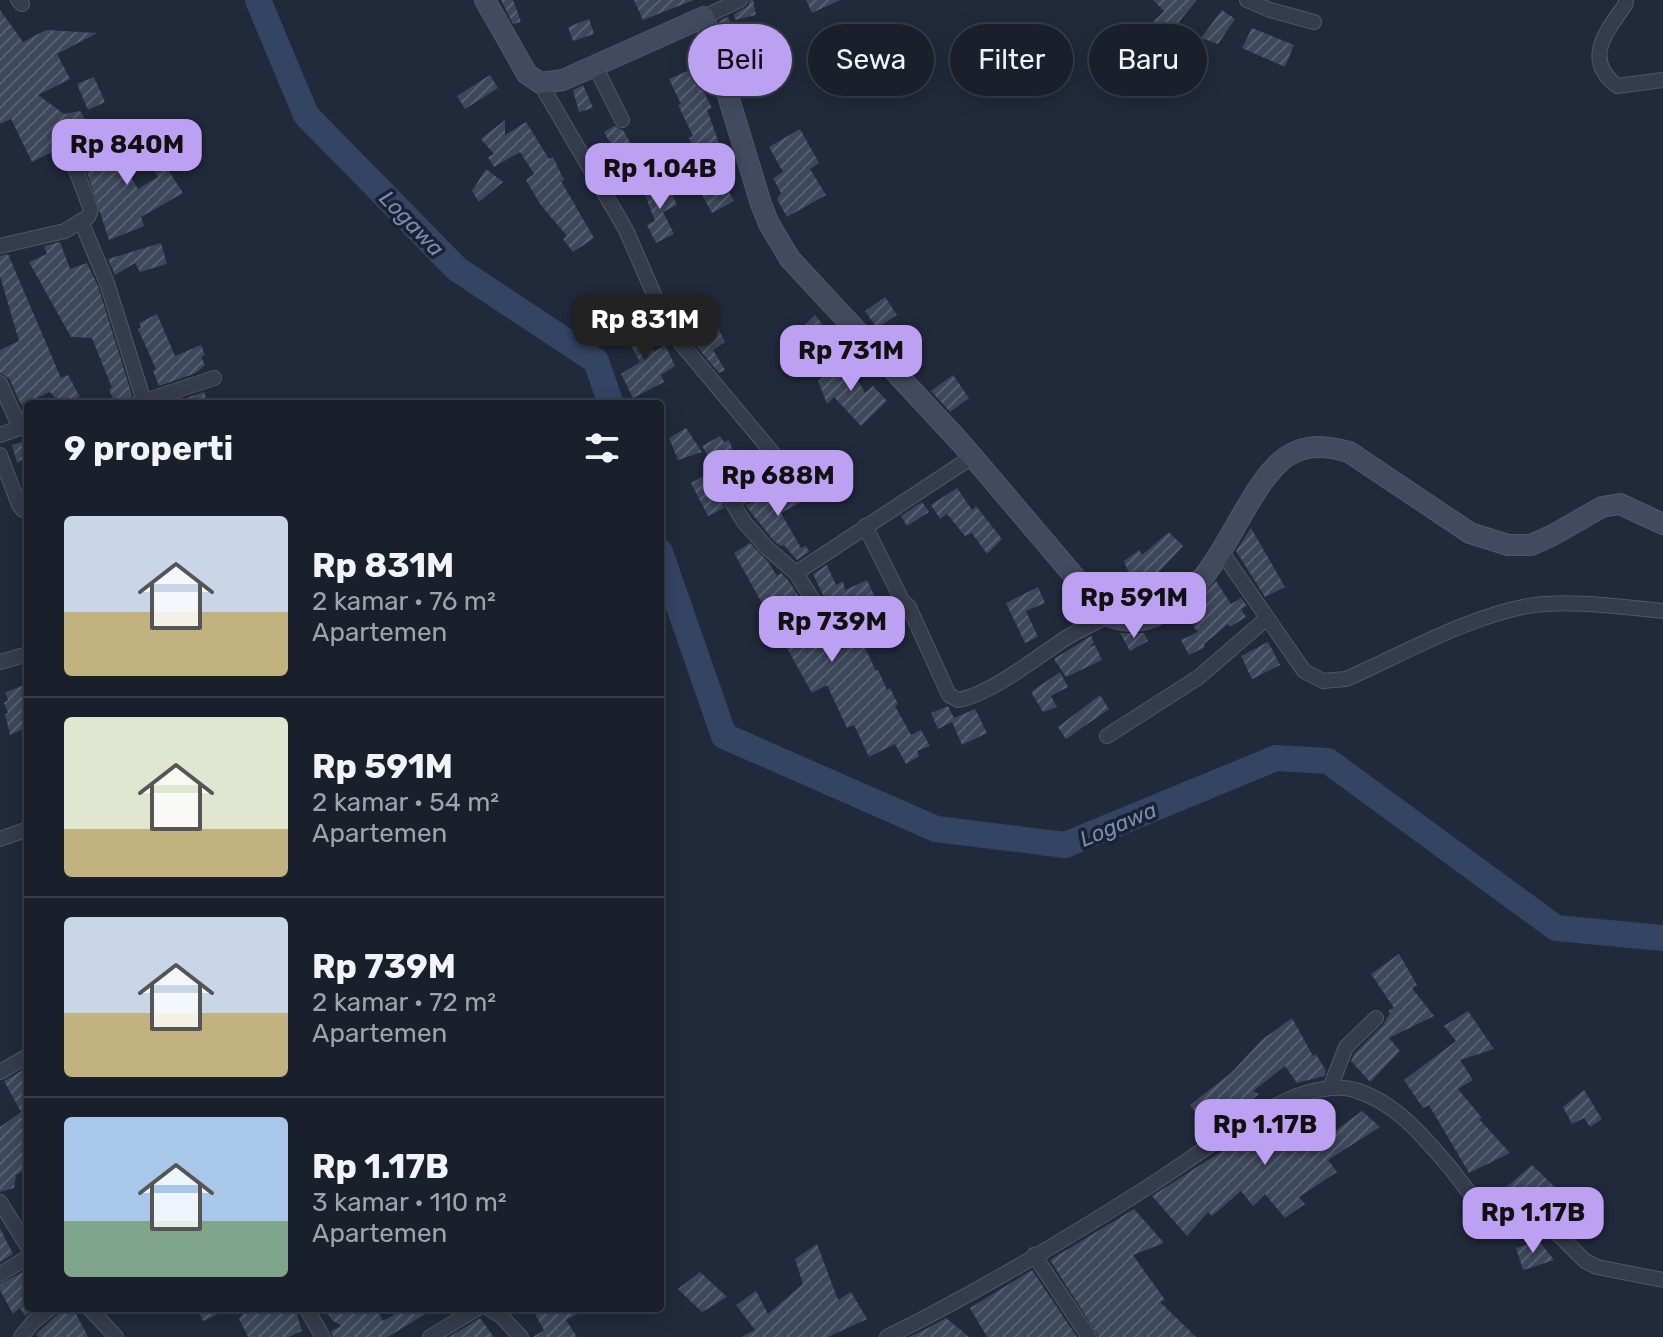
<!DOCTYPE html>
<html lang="id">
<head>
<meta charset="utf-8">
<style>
  :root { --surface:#19202c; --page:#222834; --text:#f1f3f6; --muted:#9fa3a9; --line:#373e48; --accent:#bca0f2 }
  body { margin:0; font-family:Rubik,sans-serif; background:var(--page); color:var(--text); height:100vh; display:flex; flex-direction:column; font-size:30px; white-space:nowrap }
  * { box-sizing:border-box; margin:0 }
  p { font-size:26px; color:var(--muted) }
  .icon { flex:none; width:44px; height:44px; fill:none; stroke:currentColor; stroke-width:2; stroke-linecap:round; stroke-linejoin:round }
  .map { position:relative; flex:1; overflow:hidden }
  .details { position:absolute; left:24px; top:400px; width:640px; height:912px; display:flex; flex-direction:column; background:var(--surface); border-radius:8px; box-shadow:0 4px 20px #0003,0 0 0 2px var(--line) }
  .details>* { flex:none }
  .banner { position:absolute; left:688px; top:24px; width:760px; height:72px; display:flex; gap:16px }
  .price { position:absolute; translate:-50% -68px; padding:0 18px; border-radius:16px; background:var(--accent); color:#111; font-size:26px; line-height:52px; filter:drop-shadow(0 2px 4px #0008) }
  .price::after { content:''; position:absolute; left:50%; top:48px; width:24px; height:18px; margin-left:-12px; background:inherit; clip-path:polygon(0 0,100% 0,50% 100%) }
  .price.on { background:#222; color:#fff }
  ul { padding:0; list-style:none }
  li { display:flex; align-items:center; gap:24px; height:200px; padding:0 40px }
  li+li { border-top:2px solid var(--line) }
  li span { display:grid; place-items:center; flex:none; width:224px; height:160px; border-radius:8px; color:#555 }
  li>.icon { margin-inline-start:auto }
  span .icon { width:96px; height:96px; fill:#fffc; stroke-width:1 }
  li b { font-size:34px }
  h2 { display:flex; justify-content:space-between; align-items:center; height:96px; padding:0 40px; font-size:34px }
  .pill { padding:0 28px; border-radius:36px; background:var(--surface); box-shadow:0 4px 20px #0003,0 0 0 2px var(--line); font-size:28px; line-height:72px }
  .pill.on { background:var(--accent); color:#111 }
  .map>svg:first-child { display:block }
</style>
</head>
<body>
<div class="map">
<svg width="1663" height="1337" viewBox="0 0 1663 1337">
  <defs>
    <pattern id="building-hatch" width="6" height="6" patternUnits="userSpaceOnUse" patternTransform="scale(2)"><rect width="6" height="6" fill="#3d485b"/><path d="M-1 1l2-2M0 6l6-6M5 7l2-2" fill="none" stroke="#566071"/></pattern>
  </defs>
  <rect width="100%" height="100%" fill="#212a3b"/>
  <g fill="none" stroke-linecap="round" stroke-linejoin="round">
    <g stroke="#344463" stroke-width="26">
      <polyline points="258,0 306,115 457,269 596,361 611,404"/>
      <polyline points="660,552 724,736 936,829 1065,845 1276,758 1328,761 1556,928 1663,938"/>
    </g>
  </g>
  <g fill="url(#building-hatch)">
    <polygon points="501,0 513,0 521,22 513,24"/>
    <polygon points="634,0 694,0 643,20"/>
    <polygon points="750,0 753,0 756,15 735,20 734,14 748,6"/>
    <polygon points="806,0 840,0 812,13"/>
    <polygon points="1153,0 1197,0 1169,34 1153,22 1164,11"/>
    <polygon points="0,10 23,42 46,30 97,33 57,54 70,79 38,95 64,114 80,111 88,124 59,141 62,147 32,162 11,119 0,124"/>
    <polygon points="1222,10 1235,19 1218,44 1201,38"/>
    <polygon points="728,17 736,36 725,40 719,21"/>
    <polygon points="589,19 594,34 573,41 568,27"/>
    <polygon points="1252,28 1294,45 1285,67 1242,48"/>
    <polygon points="692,69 712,108 707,110 719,143 696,154 689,138 693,136 678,105 681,104 669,79"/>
    <polygon points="490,75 498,88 465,109 457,96"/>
    <polygon points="94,77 105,102 88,110 77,84"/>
    <polygon points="583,85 593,108 579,112 573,90"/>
    <polygon points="505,120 505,135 526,122 549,159 553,157 564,180 561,181 594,238 573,252 563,239 567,236 540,204 526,180 534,174 520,152 494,167 488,157 494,154 481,139"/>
    <polygon points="614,126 623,130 631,144 615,152 604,132"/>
    <polygon points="114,129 126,151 118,155 138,189 158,177 142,151 152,145 183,193 141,217 144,226 109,240 85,166 100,160 91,142"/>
    <polygon points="800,129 819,163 810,169 826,195 787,217 777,199 781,193 773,178 783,172 769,147"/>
    <polygon points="614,156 627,183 614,190 600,166"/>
    <polygon points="486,169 503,182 479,202 472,191"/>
    <polygon points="723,181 734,201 712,213 701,193"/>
    <polygon points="667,182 677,205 663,212 674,234 656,243 647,225 655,221 644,192"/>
    <polygon points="60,242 70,269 87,263 98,286 132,395 126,404 115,404 109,389 112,388 92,338 71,337 29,262 47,254 44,246"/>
    <polygon points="161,243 167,264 140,272 135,263 115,275 108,259"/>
    <polygon points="8,254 61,378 68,375 80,397 59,402 50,392 21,405 9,378 0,373 0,350 19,341 0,276 0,256"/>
    <polygon points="682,294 688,307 674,315 668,302"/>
    <polygon points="885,297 897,315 877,328 865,311"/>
    <polygon points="157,314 175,356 201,345 205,355 201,357 205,365 196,373 159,386 153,371 156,369 138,329 141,328 139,323"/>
    <polygon points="815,315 826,329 789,364 779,349"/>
    <polygon points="638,320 654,352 665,345 675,366 661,375 664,382 633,398 621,374 640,362 621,328"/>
    <polygon points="718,328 725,342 713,350 725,370 719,373 697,347"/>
    <polygon points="845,357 865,393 873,386 887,401 861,426 834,397 827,404 818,381"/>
    <polygon points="953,375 969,398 950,412 931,391"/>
    <polygon points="204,392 207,401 197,404 168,404"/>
    <polygon points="686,428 702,452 678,460 669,438"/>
    <polygon points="720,436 724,442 729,440 734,453 742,449 751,464 743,469 751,481 726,492 721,500 724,508 708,516 691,483 716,469 702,446"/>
    <polygon points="28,440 28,458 17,462 12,445"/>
    <polygon points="792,485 802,502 781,513 801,548 806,546 809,552 797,560 784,545 781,546 774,541 745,505"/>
    <polygon points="957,488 972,510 976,506 1002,539 987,554 972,533 965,536 947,514 940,519 931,505"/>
    <polygon points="922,502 929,512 907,526 901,516"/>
    <polygon points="1251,528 1285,587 1265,597 1236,551"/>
    <polygon points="1169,532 1183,546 1137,595 1124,561 1139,550 1142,555"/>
    <polygon points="750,543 768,562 777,576 781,573 788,580 816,623 826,630 840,650 846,647 844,642 859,635 876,671 878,670 887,690 890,688 898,704 895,706 911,735 921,730 930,746 917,751 919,756 906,764 895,744 869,757 854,725 847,728 827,685 812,693 734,553"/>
    <polygon points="827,565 836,585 843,581 845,590 867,580 875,597 842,614 831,611 813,574"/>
    <polygon points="1216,581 1231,604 1241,598 1247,606 1241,609 1246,617 1230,627 1228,624 1204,644 1205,647 1189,655 1181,640 1198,632 1193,626 1197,623 1188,611"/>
    <polygon points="1038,587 1045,603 1026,611 1038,637 1025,643 1006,603"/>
    <polygon points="1120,633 1144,633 1148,641 1130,651"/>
    <polygon points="1091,636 1094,642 1089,648 1095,645 1102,660 1066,677 1054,659"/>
    <polygon points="1268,642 1280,665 1252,679 1241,656"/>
    <polygon points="1060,672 1068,687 1051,696 1057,707 1043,712 1031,692"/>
    <polygon points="22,686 24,690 28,689 28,727 10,735 5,714 8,713 4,703 8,700 5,692"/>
    <polygon points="1100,695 1109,709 1066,739 1058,727"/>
    <polygon points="948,706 954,718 975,709 987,733 962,745 952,722 938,729 931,713"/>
    <polygon points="1399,954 1417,985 1412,988 1434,1016 1389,1038 1400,1051 1370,1082 1351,1061 1355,1053 1383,1025 1390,1013 1388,1011 1394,1008 1371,974"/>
    <polygon points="1468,1011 1494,1049 1460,1060 1473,1080 1458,1089 1482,1118 1479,1119 1510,1153 1469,1173 1429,1105 1423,1108 1404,1080 1456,1041 1444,1026"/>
    <polygon points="1292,1018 1313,1056 1316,1054 1326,1071 1324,1076 1297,1083 1285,1066 1253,1091 1259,1094 1211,1132 1190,1105 1231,1073 1263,1039"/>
    <polygon points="28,1067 28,1168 16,1175 14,1188 0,1192 0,1127 21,1112 4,1081"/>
    <polygon points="1584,1090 1602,1119 1590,1127 1584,1118 1572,1124 1563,1107"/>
    <polygon points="1307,1103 1322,1113 1324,1112 1333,1122 1330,1125 1335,1131 1362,1111 1380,1127 1328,1160 1337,1172 1299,1197 1305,1204 1285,1218 1265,1194 1253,1206 1241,1191 1212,1216 1208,1212 1187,1236 1152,1196 1219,1153 1246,1139 1276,1117 1282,1124 1291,1110"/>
    <polygon points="1532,1165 1556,1188 1537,1200 1504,1189"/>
    <polygon points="1134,1209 1164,1243 1133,1255 1165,1300 1160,1302 1196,1337 1099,1337 1050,1260"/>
    <polygon points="0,1228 13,1254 0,1262"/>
    <polygon points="1539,1241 1554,1260 1523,1270 1516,1248"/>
    <polygon points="817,1244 838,1300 851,1292 867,1319 828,1337 741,1337 755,1330 736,1305 756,1291 768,1314 803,1284 795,1259"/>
    <polygon points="1032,1270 1077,1337 987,1337 970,1308"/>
    <polygon points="24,1271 28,1278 28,1308 34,1308 25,1316 20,1308 13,1314 0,1290 0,1284"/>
    <polygon points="700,1272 727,1297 702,1312 678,1289"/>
    <polygon points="60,1308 73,1308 88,1337 38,1337 36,1334 57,1315"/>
    <polygon points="197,1308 231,1308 203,1321"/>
    <polygon points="266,1308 295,1308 302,1331 289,1337 248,1337 239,1319 246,1310"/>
    <polygon points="325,1308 376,1308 383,1321 406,1308 435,1308 388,1337 333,1337 331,1331 341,1326 331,1319"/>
    <polygon points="539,1308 588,1308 566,1320 577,1337 533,1337 544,1330 536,1316"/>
    <polygon points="480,1318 494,1337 449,1337 464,1328"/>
    <polygon points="946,1318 969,1337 909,1337 926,1329"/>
  </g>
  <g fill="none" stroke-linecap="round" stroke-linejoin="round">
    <g stroke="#505766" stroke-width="16">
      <g id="street">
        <polyline points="18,0 22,4"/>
        <polyline points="1247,0 1270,10 1314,22"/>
        <path d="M1626 0 1625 5C1607 31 1582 59 1617 86L1663 80"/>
        <polyline points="704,17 740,0"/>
        <polyline points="595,66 622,120"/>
        <path d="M540 83 626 230 669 329 781 463 782 470 772 482 731 501 744 522 767 548 796 573 824 618 833 623 852 626 903 602 909 607 949 695 958 700C989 695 1036 658 1063 640 1077 631 1093 624 1108 616"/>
        <polyline points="76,170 91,210 88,217 81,221"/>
        <polyline points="0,246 65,231 81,221 107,283 144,401"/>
        <polyline points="0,383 20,428"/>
        <polyline points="136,404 214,378"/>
        <polyline points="0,435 28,425"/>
        <polyline points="0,455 19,505 23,510 28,509"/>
        <polyline points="865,526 903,602"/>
        <path d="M1221 551 1304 671 1323 681 1346 679C1403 654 1467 617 1528 606 1568 599 1622 607 1663 611"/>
        <polyline points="796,573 972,457"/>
        <polyline points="0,662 28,654"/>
        <polyline points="1107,736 1199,677 1267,618"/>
        <polyline points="0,839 28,829"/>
        <polyline points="0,1072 24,1058"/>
        <polyline points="1330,1088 1346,1047 1376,1018"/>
        <polyline points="0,1202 28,1247"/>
        <polyline points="1034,1255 1089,1337"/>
        <polyline points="0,1274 28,1257"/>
        <polyline points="89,1308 116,1337"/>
        <polyline points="306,1308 323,1337"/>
        <polyline points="488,1308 501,1316 521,1337"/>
        <polyline points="21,1337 33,1322 50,1308"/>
        <polyline points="430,1337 478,1308"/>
        <path d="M887 1337C978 1292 1065 1240 1151 1185 1196 1156 1240 1121 1290 1099 1308 1091 1336 1084 1355 1090 1397 1103 1425 1138 1452 1170 1462 1183 1471 1197 1484 1206L1516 1205 1533 1209 1585 1261 1597 1267 1663 1280"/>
      </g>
    </g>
    <g stroke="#505766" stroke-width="22">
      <path id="secondary" d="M485 0 527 74 540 83 563 80 704 17 761 204 769 224 790 259 961 443 1108 616C1127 623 1143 623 1161 613 1213 587 1231 525 1264 480 1273 469 1281 458 1295 452 1314 444 1330 447 1349 452L1470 533 1508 545H1531L1553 535 1602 507 1620 504 1663 524"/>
    </g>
    <use href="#street" stroke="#353c4b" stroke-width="14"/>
    <use href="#secondary" stroke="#424b5e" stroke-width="20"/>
  </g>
  <g text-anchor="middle" stroke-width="7" stroke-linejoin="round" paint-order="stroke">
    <g font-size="22" font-style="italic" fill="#768bb1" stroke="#1a2130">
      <text transform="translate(412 223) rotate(46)" y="8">Logawa</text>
      <text transform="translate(1118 824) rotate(-23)" y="8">Logawa</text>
    </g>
  </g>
</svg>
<b class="price" style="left:127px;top:187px">Rp 840M</b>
<b class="price" style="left:660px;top:211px">Rp 1.04B</b>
<b class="price on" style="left:645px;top:362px">Rp 831M</b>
<b class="price" style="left:851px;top:393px">Rp 731M</b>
<b class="price" style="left:778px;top:518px">Rp 688M</b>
<b class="price" style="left:1134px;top:640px">Rp 591M</b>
<b class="price" style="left:832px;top:664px">Rp 739M</b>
<b class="price" style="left:1265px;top:1167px">Rp 1.17B</b>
<b class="price" style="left:1533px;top:1255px">Rp 1.17B</b>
<div class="banner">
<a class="pill on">Beli</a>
<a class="pill">Sewa</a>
<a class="pill">Filter</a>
<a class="pill">Baru</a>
</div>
<section class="details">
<h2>9 properti<svg class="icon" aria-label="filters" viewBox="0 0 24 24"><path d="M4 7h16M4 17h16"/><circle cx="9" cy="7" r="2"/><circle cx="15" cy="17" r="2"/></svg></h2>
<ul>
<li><span style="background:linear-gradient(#c9d6e8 60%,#c2b280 0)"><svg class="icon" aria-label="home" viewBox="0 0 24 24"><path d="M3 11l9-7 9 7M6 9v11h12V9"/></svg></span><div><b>Rp 831M</b><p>2 kamar · 76 m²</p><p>Apartemen</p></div></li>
<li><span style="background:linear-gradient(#dfe7d0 70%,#c2b280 0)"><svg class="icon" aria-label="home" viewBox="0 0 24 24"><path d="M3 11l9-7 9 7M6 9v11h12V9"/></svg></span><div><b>Rp 591M</b><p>2 kamar · 54 m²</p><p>Apartemen</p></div></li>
<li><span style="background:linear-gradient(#c9d6e8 60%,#c2b280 0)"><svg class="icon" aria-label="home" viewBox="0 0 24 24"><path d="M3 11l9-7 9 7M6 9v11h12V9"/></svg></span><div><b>Rp 739M</b><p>2 kamar · 72 m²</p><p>Apartemen</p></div></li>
<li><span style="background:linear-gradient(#a9c7e8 65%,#7fa58c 0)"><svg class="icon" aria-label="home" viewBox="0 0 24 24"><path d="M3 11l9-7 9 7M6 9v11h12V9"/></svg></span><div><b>Rp 1.17B</b><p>3 kamar · 110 m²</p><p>Apartemen</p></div></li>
</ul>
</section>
</div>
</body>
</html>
